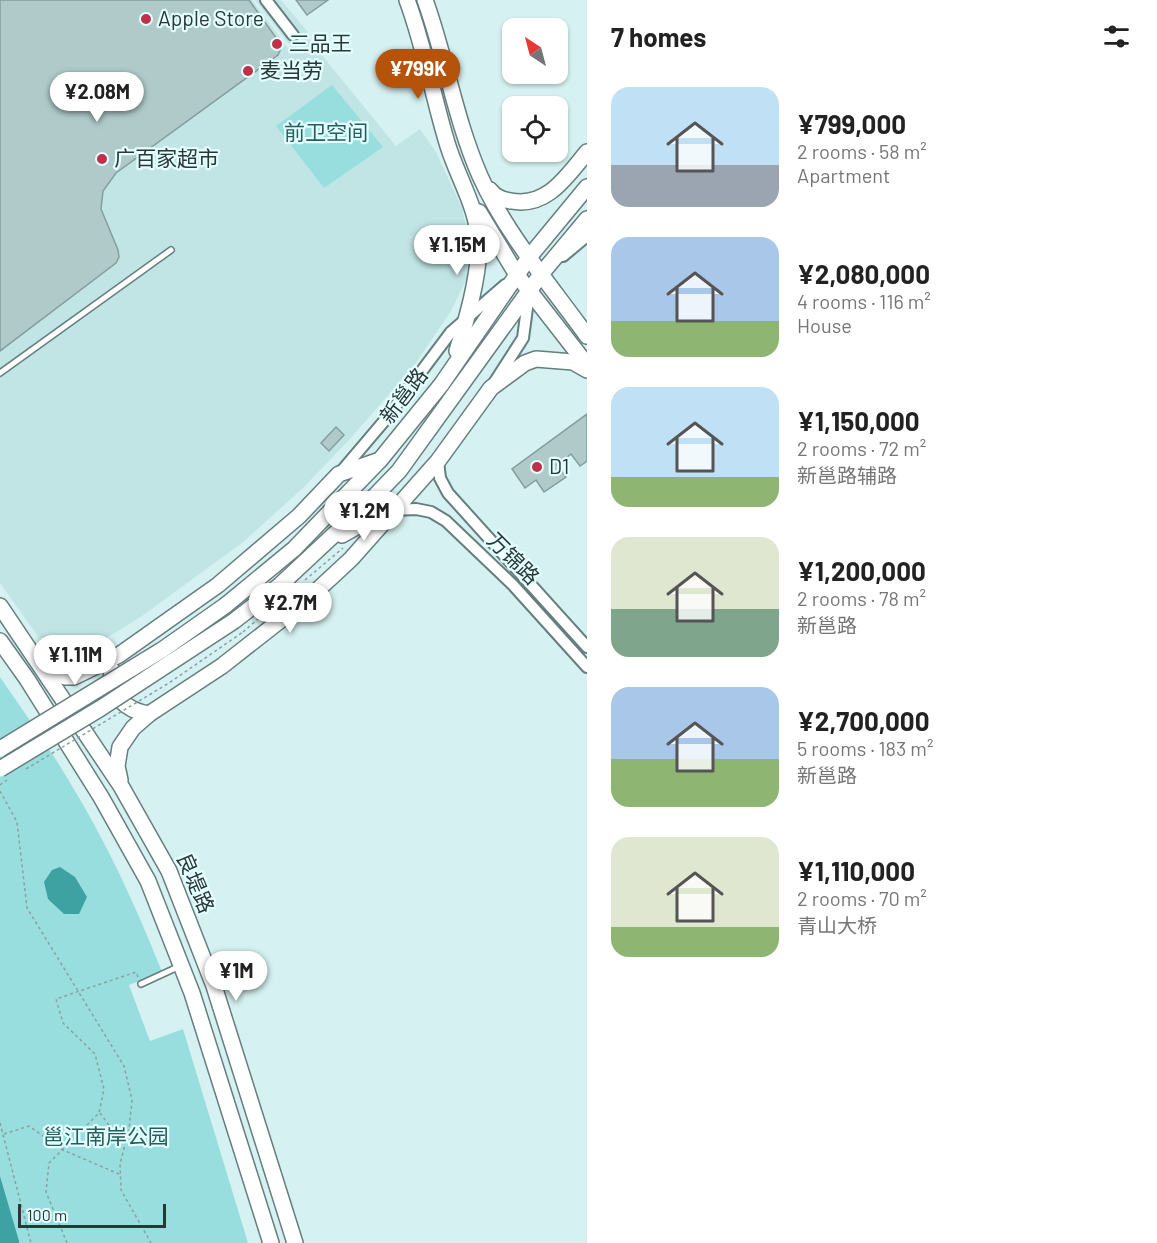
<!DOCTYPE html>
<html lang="en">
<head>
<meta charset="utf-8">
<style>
  :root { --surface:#fff; --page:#f2f2f2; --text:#222; --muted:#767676; --accent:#b45309 }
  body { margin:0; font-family:Barlow,"Noto Sans SC",sans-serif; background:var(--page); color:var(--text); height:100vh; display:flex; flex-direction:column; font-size:22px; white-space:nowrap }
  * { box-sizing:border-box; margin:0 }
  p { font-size:20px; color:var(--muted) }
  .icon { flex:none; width:33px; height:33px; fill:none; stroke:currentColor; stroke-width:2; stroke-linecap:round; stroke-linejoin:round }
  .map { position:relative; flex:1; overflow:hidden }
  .panel { display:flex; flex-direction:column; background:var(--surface); width:570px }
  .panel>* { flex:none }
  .needle { width:39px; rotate:324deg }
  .tools { position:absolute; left:502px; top:18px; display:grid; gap:12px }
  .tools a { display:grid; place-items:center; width:66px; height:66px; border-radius:12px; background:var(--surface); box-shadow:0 2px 4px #0004; font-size:30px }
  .scale { position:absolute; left:18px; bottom:15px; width:148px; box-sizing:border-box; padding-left:6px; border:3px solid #2b3636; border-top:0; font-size:16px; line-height:21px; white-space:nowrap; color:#2b3636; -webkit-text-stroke:4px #e3ffff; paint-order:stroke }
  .price { position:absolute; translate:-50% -51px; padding:0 14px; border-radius:21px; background:#fff; color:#222; font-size:20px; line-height:39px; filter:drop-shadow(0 2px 3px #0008) }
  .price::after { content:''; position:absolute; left:50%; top:36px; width:18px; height:14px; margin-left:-9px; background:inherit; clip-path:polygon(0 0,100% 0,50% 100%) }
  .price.on { background:var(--accent); color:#fff }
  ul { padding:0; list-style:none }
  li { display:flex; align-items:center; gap:18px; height:150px; padding:0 24px }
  li span { display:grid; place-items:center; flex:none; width:168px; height:120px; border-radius:18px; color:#555 }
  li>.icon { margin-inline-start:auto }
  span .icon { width:72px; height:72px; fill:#fffc; stroke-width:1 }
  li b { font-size:26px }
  h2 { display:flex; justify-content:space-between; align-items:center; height:72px; padding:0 24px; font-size:26px }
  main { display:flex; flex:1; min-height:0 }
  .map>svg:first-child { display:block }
</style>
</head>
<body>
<main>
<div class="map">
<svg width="587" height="1243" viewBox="0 0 587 1243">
  <rect width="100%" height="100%" fill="#d6f1f1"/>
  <g fill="#c1e5e5">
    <polygon points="0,0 252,0 288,48 307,37 396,146 420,129 436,152 462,208 469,240 467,278 451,311 413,367 349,440 303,488 242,543 142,616 79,655 55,652 42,642 0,583"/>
    <polygon points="255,0 281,0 308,32 289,44"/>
  </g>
  <g fill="#99dedf">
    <polygon points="332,85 383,147 324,188 276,126"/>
    <path d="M0 677C23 711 48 745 69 781 106 841 136 906 162 972L129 985 150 1041 183 1029 248 1243H19L0 1176Z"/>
  </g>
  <g fill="#3ea1a2">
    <polygon points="60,867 75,877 87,897 79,914 64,914 48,899 44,882 52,870"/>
    <polygon points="0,1176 19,1241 19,1243 0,1243"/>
  </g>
  <g fill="#b0caca" stroke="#849d9d" stroke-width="1.5">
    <polygon points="0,0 249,0 282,46 278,55 116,173 103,191 101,209 118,250 119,257 116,263 0,351"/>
    <polygon points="296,0 328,0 307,15"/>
    <polygon points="587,414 587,461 580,466 571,454 557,465 566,477 544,492 536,480 525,488 512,469"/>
    <polygon points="336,427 344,435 329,451 321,443"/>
  </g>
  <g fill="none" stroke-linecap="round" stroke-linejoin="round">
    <g stroke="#657e7e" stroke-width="8">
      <g id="lane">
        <polyline points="0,373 171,250"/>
        <polyline points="141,984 180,966"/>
      </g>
    </g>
    <g stroke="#657e7e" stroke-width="14">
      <g id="street">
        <polyline points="266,0 293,35"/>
        <polyline points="563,256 587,236"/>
        <polyline points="494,383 523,338 529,293"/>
        <polyline points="438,461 440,478 448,493 587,647"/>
        <polyline points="340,473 385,420 451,332 505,285"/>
        <polyline points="394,510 416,509 431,512 446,521 513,585 587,667"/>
      </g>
    </g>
    <g stroke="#657e7e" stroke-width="18">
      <g id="secondary">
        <path d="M407 0C425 48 433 98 448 146 458 178 478 209 479 243 479 277 467 318 457 351"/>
        <path d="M425 0C446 58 455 119 480 176 505 232 551 286 587 336"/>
        <path d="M490 190C495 197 502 200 511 201 547 208 567 176 587 152"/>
        <polyline points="479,212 517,275 587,365"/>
        <polyline points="342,535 367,521 390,512"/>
        <polyline points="226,605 294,549 380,460 441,385 530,256 587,187"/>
        <polyline points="0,606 121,786 169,871 214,986 295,1243"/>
        <polyline points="234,621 279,586 370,501 399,471 542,273 587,219"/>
        <polyline points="0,641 27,679 101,797 148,881 192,993 271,1243"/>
        <polyline points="44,667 65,677 74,677 119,655 218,585 299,516 339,474 377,461"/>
        <path d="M112 670C108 694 126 711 149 714"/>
        <polyline points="120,780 117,766 120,747 133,728 149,714 222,666 310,597 351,559 438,461 491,388 525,363 536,359 573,362 587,370"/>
      </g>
    </g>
    <g stroke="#8b9f9f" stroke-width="1.5" stroke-dasharray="3 3" stroke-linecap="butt">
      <polyline points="305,580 343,548"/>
      <polyline points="243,632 258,619"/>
      <polyline points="0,791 17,822 27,908 124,1066 132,1100 129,1129 120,1164 121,1190 151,1243"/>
      <polyline points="100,1113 113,1131 126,1138"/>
      <polyline points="0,1123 31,1243"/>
      <polyline points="4,1134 29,1126 63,1150 119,1174"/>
      <polyline points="67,1243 46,1192 49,1163 99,1113 104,1089 95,1054 63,1023 56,999 136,972 138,977"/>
    </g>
    <use href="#lane" stroke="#fff" stroke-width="5"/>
    <use href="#street" stroke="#fff" stroke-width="10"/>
    <use href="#secondary" stroke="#fff" stroke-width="15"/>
    <g stroke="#657e7e" stroke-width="18" stroke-linecap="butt">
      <g id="secondary-bridge">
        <polyline points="0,749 162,650 226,605"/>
        <polyline points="0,769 101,708 234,621"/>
      </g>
    </g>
    <g stroke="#8b9f9f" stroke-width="1.5" stroke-dasharray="3 3" stroke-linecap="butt">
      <polyline points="26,769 169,683 243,632"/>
      <polyline points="0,785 7,780"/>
    </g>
    <use href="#secondary-bridge" stroke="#fff" stroke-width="15"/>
  </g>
  <g fill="#c13049" stroke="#e3ffff" stroke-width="2">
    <circle cx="146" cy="19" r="6"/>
    <circle cx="277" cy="44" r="6"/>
    <circle cx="248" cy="71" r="6"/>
    <circle cx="102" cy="159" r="6"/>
    <circle cx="537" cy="467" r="6"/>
  </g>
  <g text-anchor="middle" stroke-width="4.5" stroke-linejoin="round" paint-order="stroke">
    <g font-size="21" fill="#2b3636" stroke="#e3ffff" text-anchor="start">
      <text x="158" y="26">Apple Store</text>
      <text x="289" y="51">三品王</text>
      <text x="260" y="78">麦当劳</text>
      <text x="114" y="166">广百家超市</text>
      <text x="549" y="474">D1</text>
    </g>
    <g font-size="21" fill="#265d5d" stroke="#e3ffff">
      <text x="326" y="140">前卫空间</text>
      <text x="106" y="1144">邕江南岸公园</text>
    </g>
    <g font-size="21" fill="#2b3636" stroke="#e3ffff">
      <text transform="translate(404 396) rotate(-53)" y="7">新邕路</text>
      <text transform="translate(513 559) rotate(45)" y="7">万锦路</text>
      <text transform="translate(195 883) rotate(67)" y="7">良堤路</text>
    </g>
  </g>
</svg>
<div class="tools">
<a><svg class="needle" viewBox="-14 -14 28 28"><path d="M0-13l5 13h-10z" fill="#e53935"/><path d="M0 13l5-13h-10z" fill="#767676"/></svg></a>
<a><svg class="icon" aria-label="locate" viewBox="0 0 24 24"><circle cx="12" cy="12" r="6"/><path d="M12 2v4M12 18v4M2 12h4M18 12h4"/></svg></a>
</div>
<div class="scale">100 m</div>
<b class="price on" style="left:418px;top:100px">¥799K</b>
<b class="price" style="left:97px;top:123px">¥2.08M</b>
<b class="price" style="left:457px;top:276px">¥1.15M</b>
<b class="price" style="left:364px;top:542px">¥1.2M</b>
<b class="price" style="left:290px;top:634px">¥2.7M</b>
<b class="price" style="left:75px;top:686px">¥1.11M</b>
<b class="price" style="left:236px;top:1002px">¥1M</b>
</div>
<section class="panel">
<h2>7 homes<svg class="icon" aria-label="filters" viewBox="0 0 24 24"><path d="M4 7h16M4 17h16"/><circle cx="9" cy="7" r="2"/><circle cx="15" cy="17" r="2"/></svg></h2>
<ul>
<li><span style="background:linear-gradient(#bfe0f5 65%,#9aa5b1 0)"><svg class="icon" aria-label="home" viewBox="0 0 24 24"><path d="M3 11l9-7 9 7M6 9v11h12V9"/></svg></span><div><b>¥799,000</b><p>2 rooms · 58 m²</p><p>Apartment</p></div></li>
<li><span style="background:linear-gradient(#a9c7e8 70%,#8fb573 0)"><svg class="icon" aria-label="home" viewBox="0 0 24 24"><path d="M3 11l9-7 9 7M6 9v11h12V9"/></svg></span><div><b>¥2,080,000</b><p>4 rooms · 116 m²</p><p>House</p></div></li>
<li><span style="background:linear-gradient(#bfe0f5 75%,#8fb573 0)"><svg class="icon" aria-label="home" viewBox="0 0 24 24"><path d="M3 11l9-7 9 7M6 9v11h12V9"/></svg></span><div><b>¥1,150,000</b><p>2 rooms · 72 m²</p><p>新邕路辅路</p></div></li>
<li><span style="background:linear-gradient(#dfe7d0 60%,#7fa58c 0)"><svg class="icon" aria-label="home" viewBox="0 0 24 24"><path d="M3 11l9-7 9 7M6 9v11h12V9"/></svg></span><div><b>¥1,200,000</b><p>2 rooms · 78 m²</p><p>新邕路</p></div></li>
<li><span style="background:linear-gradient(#a9c7e8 60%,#8fb573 0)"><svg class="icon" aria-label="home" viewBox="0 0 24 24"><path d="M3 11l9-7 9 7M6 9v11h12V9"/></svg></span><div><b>¥2,700,000</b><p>5 rooms · 183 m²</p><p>新邕路</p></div></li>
<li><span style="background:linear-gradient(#dfe7d0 75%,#8fb573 0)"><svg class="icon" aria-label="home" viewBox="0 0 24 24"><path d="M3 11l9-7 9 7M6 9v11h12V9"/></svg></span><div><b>¥1,110,000</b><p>2 rooms · 70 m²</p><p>青山大桥</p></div></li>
</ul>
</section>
</main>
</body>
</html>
